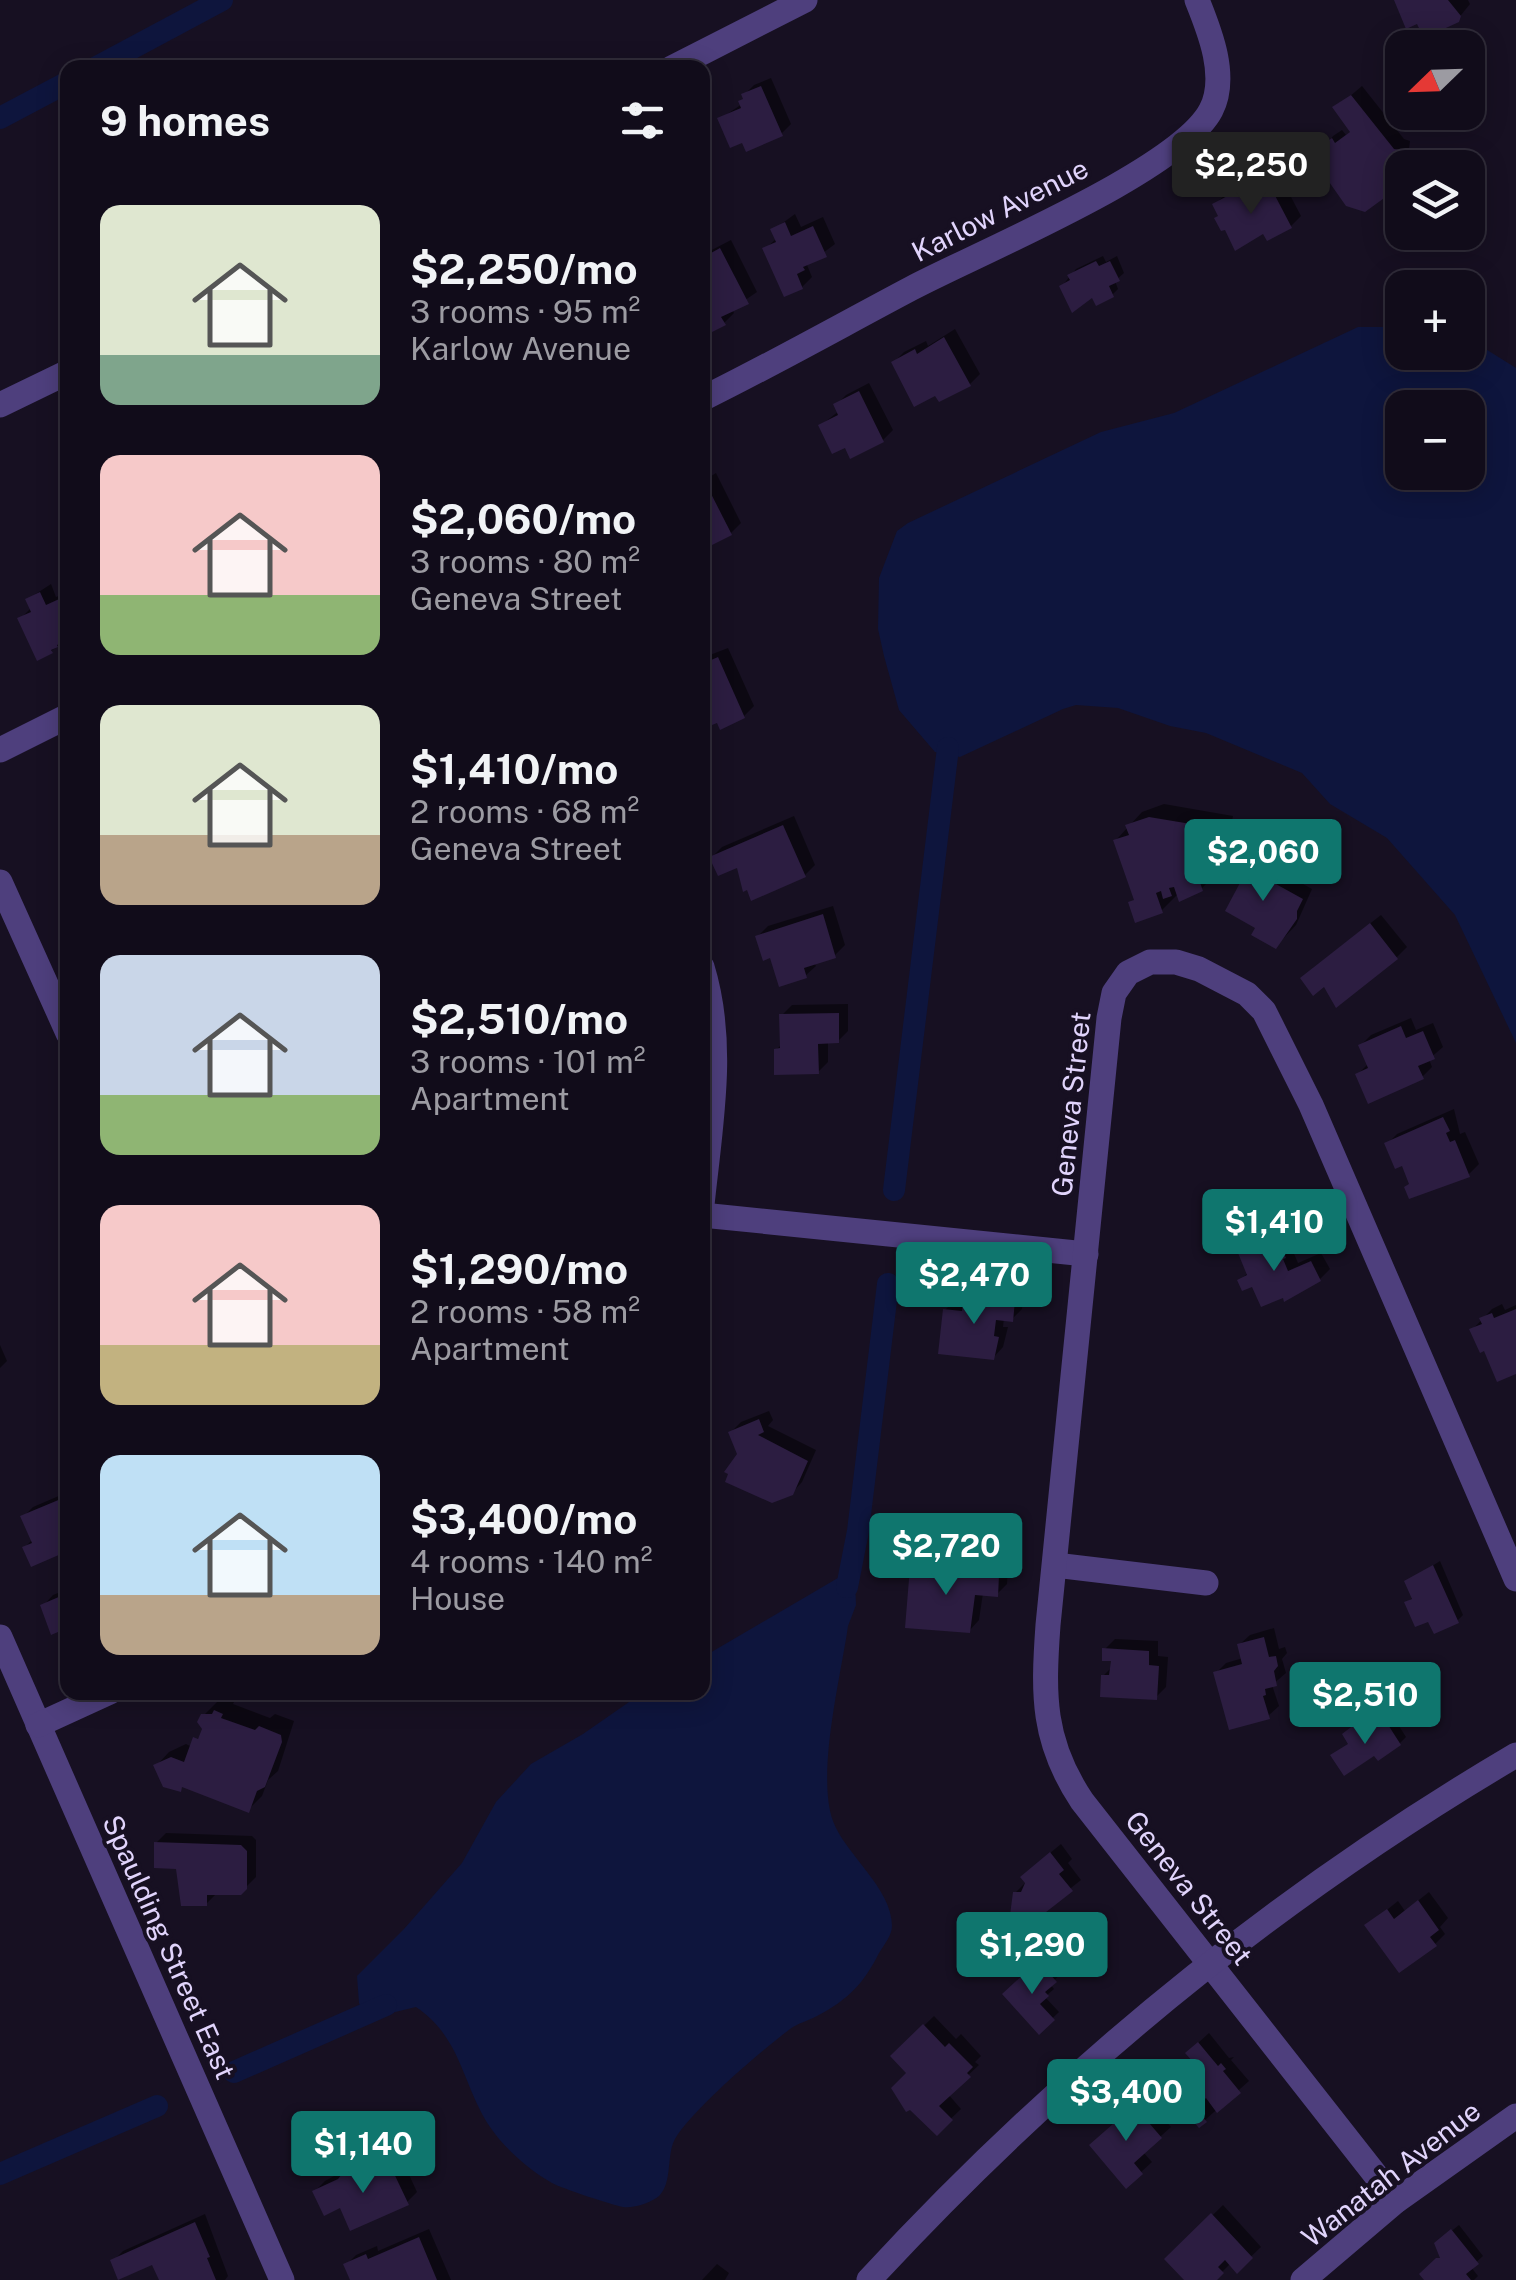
<!DOCTYPE html>
<html lang="en">
<head>
<meta charset="utf-8">
<style>
  :root { --surface:#110c1a; --page:#1e1a27; --text:#f1f3f6; --muted:#9c9ba2; --line:#302c39; --accent:#0f766e }
  body { margin:0; font-family:"Public Sans",sans-serif; background:var(--page); color:var(--text); height:100vh; display:flex; flex-direction:column; font-size:38px; white-space:nowrap }
  * { box-sizing:border-box; margin:0 }
  p { font-size:32px; color:var(--muted) }
  .icon { flex:none; width:55px; height:55px; fill:none; stroke:currentColor; stroke-width:2; stroke-linecap:round; stroke-linejoin:round }
  .map { position:relative; flex:1; overflow:hidden }
  .details { position:absolute; left:60px; top:60px; width:650px; height:1640px; display:flex; flex-direction:column; background:var(--surface); border-radius:20px; box-shadow:0 5px 25px #0003,0 0 0 2px var(--line) }
  .details>* { flex:none }
  .needle { width:65px; rotate:247deg }
  .controls { position:absolute; left:1385px; top:30px; display:grid; gap:20px }
  .controls a { display:grid; place-items:center; width:100px; height:100px; border-radius:20px; background:var(--surface); box-shadow:0 5px 25px #0003,0 0 0 2px var(--line); font-size:50px }
  .price { position:absolute; translate:-50% -85px; padding:0 22px; border-radius:10px; background:var(--accent); color:#fff; font-size:32px; line-height:65px; filter:drop-shadow(0 2px 5px #0008) }
  .price::after { content:''; position:absolute; left:50%; top:60px; width:30px; height:22px; margin-left:-15px; background:inherit; clip-path:polygon(0 0,100% 0,50% 100%) }
  .price.active { background:#222; color:#fff }
  ul { padding:0; list-style:none }
  li { display:flex; align-items:center; gap:30px; height:250px; padding:0 40px }
  li span { display:grid; place-items:center; flex:none; width:280px; height:200px; border-radius:20px; color:#555 }
  li>.icon { margin-inline-start:auto }
  span .icon { width:120px; height:120px; fill:#fffc; stroke-width:1 }
  li b { font-size:42px }
  h2 { display:flex; justify-content:space-between; align-items:center; height:120px; padding:0 40px; font-size:42px }
  .map>svg:first-child { display:block }
</style>
</head>
<body>
<div class="map">
<svg width="1516" height="2280" viewBox="0 0 1516 2280">
  <rect width="100%" height="100%" fill="#171022"/>
  <g fill="#0e153d" fill-rule="evenodd">
    <path d="M1358 327H1402V352H1468V338L1516 368V1043L1455 915 1387 838 1330 804 1302 773 1206 733 1170 726 1118 708 1076 705 1063 709 960 757 935 752 899 710 884 656 878 629 879 578 897 531 908 523 1101 432 1174 413ZM1402 408H1468V472H1402Z"/>
    <path d="M843 1575 855 1579 856 1605 848 1626C841 1676 816 1774 833 1821 845 1854 892 1888 892 1926 892 1935 884 1945 879 1953 864 1983 848 2000 817 2016 808 2021 798 2023 790 2029 761 2051 692 2110 675 2139 666 2155 673 2182 659 2196 652 2202 633 2209 623 2207 612 2205 561 2188 552 2183 529 2170 505 2149 490 2127 462 2085 462 2038 416 2007L366 2019 359 2003 357 1976 404 1929 462 1863 496 1802 531 1764 583 1734 642 1693 702 1692 703 1657Z"/>
  </g>
  <g fill="#0007">
    <polygon points="1398,0 1468,0 1470,4 1457,20 1419,21"/>
    <polygon points="771,78 791,124 781,134 720,119 742,104 744,95 754,85"/>
    <polygon points="1362,86 1404,139 1410,141 1408,157 1415,168 1402,168 1402,182 1364,209 1316,159 1333,136 1342,130 1346,135 1352,131 1336,108"/>
    <polygon points="1280,176 1301,216 1291,226 1264,230 1226,226 1214,205 1225,195 1247,183 1251,190"/>
    <polygon points="795,214 801,227 823,217 835,244 807,265 812,277 802,287 765,249 777,238 773,230"/>
    <polygon points="731,240 757,292 732,309 734,313 724,323 702,284 702,255"/>
    <polygon points="1103,256 1106,262 1117,256 1124,273 1115,281 1118,289 1112,295 1062,286 1076,269"/>
    <polygon points="955,329 980,374 970,384 894,362 904,352 926,341 928,346"/>
    <polygon points="869,383 893,430 883,440 847,444 821,425 839,411 836,405 846,395"/>
    <polygon points="716,473 741,523 731,533 703,481"/>
    <polygon points="51,584 56,597 68,592 68,639 51,651 20,619 30,609 28,599"/>
    <polygon points="728,648 754,706 744,716 718,719 702,726 702,658"/>
    <polygon points="1164,804 1233,816 1230,831 1216,846 1206,849 1215,875 1201,889 1179,893 1161,911 1131,903 1136,898 1116,840 1142,812"/>
    <polygon points="794,816 815,865 805,875 712,857 722,847"/>
    <polygon points="1251,848 1274,861 1271,866 1312,889 1296,925 1276,946 1259,927 1246,878 1234,872"/>
    <polygon points="833,906 845,945 835,955 814,962 816,966 805,976 772,955 758,936 768,926"/>
    <polygon points="1381,915 1407,947 1397,957 1313,968"/>
    <polygon points="848,1004 848,1031 838,1041 828,1041 828,1062 818,1072 776,1050 782,1044 782,1015 792,1005"/>
    <polygon points="1411,1018 1416,1030 1433,1023 1443,1047 1429,1059 1432,1067 1422,1077 1358,1074 1369,1063 1361,1045 1371,1035"/>
    <polygon points="1454,1109 1460,1134 1465,1132 1479,1164 1469,1174 1412,1182 1403,1163 1387,1144 1397,1134"/>
    <polygon points="1286,1228 1295,1246 1292,1249 1298,1263 1321,1253 1330,1269 1320,1279 1253,1284 1240,1280 1249,1272 1241,1254 1251,1244"/>
    <polygon points="976,1286 1024,1291 1022,1309 1012,1319 1004,1318 1003,1327 1008,1327 1003,1347 993,1358 945,1310 955,1300 965,1301 966,1296"/>
    <polygon points="1502,1304 1505,1310 1516,1305 1516,1373 1486,1348 1472,1330 1492,1309"/>
    <polygon points="0,1345 7,1361 0,1368"/>
    <polygon points="769,1411 773,1420 768,1426 816,1450 802,1482 792,1493 739,1456 731,1432 741,1422"/>
    <polygon points="68,1492 68,1549 25,1547 33,1539 23,1517 33,1507"/>
    <polygon points="922,1558 1008,1566 1007,1584 997,1594 983,1593 979,1620 969,1631 912,1569"/>
    <polygon points="1440,1561 1463,1615 1457,1621 1430,1618 1407,1603 1413,1597 1407,1582"/>
    <polygon points="68,1589 68,1629 43,1606 53,1595"/>
    <polygon points="1274,1628 1279,1649 1285,1647 1287,1653 1282,1659 1286,1673 1272,1685 1279,1706 1268,1716 1216,1673 1226,1663 1243,1658 1239,1645 1250,1635"/>
    <polygon points="1115,1639 1158,1641 1158,1656 1168,1657 1166,1687 1156,1697 1103,1676 1113,1666 1114,1659 1105,1649"/>
    <polygon points="230,1698 235,1700 233,1704 270,1718 275,1714 294,1721 278,1771 268,1780 262,1796 248,1810 184,1785 180,1789 156,1766 169,1752 186,1744 192,1747 205,1729 203,1716 217,1702"/>
    <polygon points="1392,1715 1406,1737 1400,1743 1350,1742 1351,1728 1362,1720 1369,1730"/>
    <polygon points="166,1833 252,1836 256,1840 256,1877 240,1893 217,1893 206,1904 156,1843"/>
    <polygon points="1061,1844 1072,1859 1068,1863 1081,1880 1027,1923 1015,1893 1027,1881 1033,1867"/>
    <polygon points="1429,1892 1448,1918 1440,1927 1445,1934 1435,1944 1368,1925 1398,1901 1405,1911"/>
    <polygon points="1046,1957 1061,1974 1050,1984 1054,1989 1045,1997 1059,2012 1039,2031 1005,1994"/>
    <polygon points="934,2016 956,2039 961,2034 981,2056 975,2062 979,2065 948,2094 961,2109 937,2132 910,2073 893,2056"/>
    <polygon points="1209,2033 1229,2058 1234,2057 1231,2060 1249,2081 1205,2120 1177,2099 1195,2082 1198,2043"/>
    <polygon points="1142,2094 1171,2127 1143,2152 1152,2162 1127,2185 1116,2123 1124,2111"/>
    <polygon points="400,2155 417,2192 407,2202 341,2205 315,2191 325,2181 354,2165 379,2156 382,2163"/>
    <polygon points="1223,2205 1261,2247 1237,2270 1231,2263 1214,2280 1188,2280 1168,2259"/>
    <polygon points="205,2214 228,2276 225,2280 161,2280 153,2262 113,2261 123,2251"/>
    <polygon points="1459,2225 1483,2256 1471,2267 1478,2276 1474,2280 1427,2280 1423,2274 1442,2256 1444,2237"/>
    <polygon points="429,2229 451,2280 352,2280 346,2265 356,2255 377,2246 378,2251"/>
    <polygon points="717,2264 729,2273 725,2280 702,2280"/>
  </g>
  <g fill="none" stroke-linecap="round" stroke-linejoin="round">
    <g stroke="#0e153d" stroke-width="22">
      <polyline points="95,68 222,0"/>
      <polyline points="0,118 68,82"/>
      <polyline points="894,1190 948,748"/>
      <polyline points="847,1587 858,1531 888,1284"/>
      <polyline points="234,2072 386,2005"/>
      <polyline points="0,2174 157,2106"/>
    </g>
  </g>
  <g fill="#2c1d41">
    <polygon points="1394,0 1448,0 1461,16 1459,22 1424,38 1417,24 1406,29"/>
    <polygon points="761,86 783,136 746,152 742,143 730,148 717,118 741,108 738,101 743,99 741,94"/>
    <polygon points="1351,95 1394,149 1401,150 1399,168 1402,174 1402,185 1365,212 1346,206 1313,159 1324,151 1320,146 1332,138 1335,143 1350,132 1332,107"/>
    <polygon points="1269,184 1292,228 1267,241 1263,234 1235,251 1225,230 1221,231 1214,218 1218,216 1212,204 1237,191 1241,199"/>
    <polygon points="785,222 791,236 813,226 827,257 803,267 805,270 797,274 803,289 784,297 762,248 776,242 770,229"/>
    <polygon points="720,248 749,304 721,317 726,325 702,337 702,258"/>
    <polygon points="1096,261 1099,266 1110,261 1120,281 1109,286 1114,297 1096,306 1092,298 1072,313 1059,286 1070,280 1067,275"/>
    <polygon points="944,337 971,386 939,402 935,396 914,407 891,362 915,349 917,354"/>
    <polygon points="859,391 884,442 850,459 845,448 832,454 818,425 838,415 833,404"/>
    <polygon points="702,476 732,535 702,550"/>
    <polygon points="40,592 46,605 68,595 68,640 57,645 58,647 51,650 53,653 37,661 17,618 31,612 25,599"/>
    <polygon points="718,657 745,718 720,730 717,723 702,729 702,664"/>
    <polygon points="1149,817 1221,829 1217,848 1191,857 1203,891 1179,902 1174,887 1169,888 1172,896 1163,899 1161,891 1156,893 1163,913 1135,923 1128,902 1134,900 1113,840 1129,835 1125,825"/>
    <polygon points="783,825 806,877 751,901 747,890 743,892 737,868 718,876 709,857"/>
    <polygon points="1239,857 1266,872 1263,877 1303,899 1297,911 1297,919 1276,949 1251,935 1255,928 1225,911 1242,879 1230,873"/>
    <polygon points="823,914 836,958 804,968 807,978 779,987 770,958 763,961 755,936"/>
    <polygon points="1370,923 1398,959 1336,1008 1324,987 1313,996 1300,978"/>
    <polygon points="839,1013 839,1043 818,1044 819,1074 774,1075 774,1049 780,1048 779,1014"/>
    <polygon points="1401,1026 1406,1038 1423,1031 1435,1059 1418,1066 1424,1079 1368,1104 1355,1074 1368,1068 1358,1045"/>
    <polygon points="1443,1117 1450,1131 1446,1133 1450,1142 1455,1140 1470,1177 1409,1199 1404,1187 1409,1184 1402,1166 1395,1169 1384,1143"/>
    <polygon points="1276,1236 1286,1258 1283,1259 1288,1271 1311,1261 1321,1281 1284,1302 1283,1298 1261,1307 1252,1287 1242,1291 1237,1280 1247,1275 1238,1253"/>
    <polygon points="964,1295 1015,1300 1013,1322 996,1320 994,1336 999,1337 994,1360 938,1354 943,1309 962,1311"/>
    <polygon points="1516,1309 1516,1374 1497,1382 1484,1351 1480,1353 1469,1329 1482,1324 1479,1318 1492,1313 1494,1318"/>
    <polygon points="759,1419 764,1432 758,1435 808,1461 793,1495 772,1503 725,1482 728,1474 724,1472 737,1454 728,1432"/>
    <polygon points="68,1496 68,1551 31,1567 22,1547 32,1543 20,1516"/>
    <polygon points="1433,1565 1459,1623 1434,1634 1428,1622 1415,1627 1404,1602 1412,1599 1404,1581"/>
    <polygon points="910,1567 999,1575 998,1597 975,1595 970,1633 905,1628"/>
    <polygon points="68,1593 68,1635 65,1629 51,1635 40,1605"/>
    <polygon points="1264,1637 1269,1657 1276,1656 1278,1666 1274,1671 1277,1686 1265,1689 1266,1695 1263,1696 1270,1719 1229,1730 1213,1672 1242,1664 1237,1644"/>
    <polygon points="1102,1648 1149,1651 1149,1665 1159,1666 1157,1700 1100,1697 1101,1675 1109,1675 1111,1661 1102,1661"/>
    <polygon points="214,1710 223,1714 221,1718 255,1730 259,1726 281,1735 282,1742 265,1787 257,1791 249,1813 182,1787 181,1792 163,1787 153,1765 171,1757 184,1762 193,1737 198,1739 202,1729 197,1722 201,1714 212,1714"/>
    <polygon points="1385,1720 1401,1745 1378,1761 1374,1756 1344,1776 1330,1755 1348,1744 1342,1734 1355,1724 1362,1735"/>
    <polygon points="154,1842 241,1845 247,1851 247,1889 241,1895 207,1895 207,1906 181,1906 176,1869 154,1868"/>
    <polygon points="1050,1852 1064,1870 1059,1874 1073,1891 1041,1916 1029,1915 1028,1925 1009,1923 1013,1892 1021,1892 1025,1883 1020,1877"/>
    <polygon points="1418,1900 1439,1930 1430,1937 1437,1946 1399,1973 1364,1925 1387,1909 1394,1919"/>
    <polygon points="1038,1961 1057,1982 1045,1992 1049,1996 1040,2004 1055,2020 1039,2035 1002,1994"/>
    <polygon points="923,2024 945,2047 949,2043 973,2067 967,2073 971,2077 939,2106 953,2120 937,2136 910,2110 906,2112 891,2088 906,2073 890,2056"/>
    <polygon points="1198,2042 1218,2066 1221,2063 1226,2069 1223,2071 1241,2093 1217,2113 1206,2098 1195,2108 1207,2122 1199,2128 1174,2099 1193,2083 1184,2072 1194,2063 1185,2053"/>
    <polygon points="1131,2102 1162,2138 1134,2163 1143,2174 1126,2189 1089,2145 1113,2124 1110,2121"/>
    <polygon points="389,2163 409,2205 350,2231 340,2208 324,2216 312,2191 338,2179 342,2174 345,2176 369,2165 372,2171"/>
    <polygon points="1211,2213 1253,2258 1237,2274 1225,2260 1218,2267 1224,2273 1217,2280 1184,2280 1164,2259"/>
    <polygon points="195,2222 210,2257 207,2258 216,2280 159,2280 152,2265 118,2280 110,2260"/>
    <polygon points="1451,2229 1479,2264 1466,2274 1471,2280 1424,2280 1419,2274 1436,2258 1440,2258 1434,2243"/>
    <polygon points="419,2237 437,2280 350,2280 343,2264 366,2254 368,2259"/>
  </g>
  <g fill="none" stroke-linecap="round" stroke-linejoin="round">
    <g stroke="#4e3f7d" stroke-width="25">
      <polyline points="672,68 805,0"/>
      <path d="M702 399C773 364 842 325 912 288 978 253 1180 170 1211 110 1228 77 1210 32 1197 0"/>
      <polyline points="0,405 68,372"/>
      <polyline points="0,750 68,716"/>
      <polyline points="0,882 68,1033"/>
      <path d="M702 967C726 1045 710 1126 702 1205"/>
      <polyline points="702,1215 1086,1254"/>
      <polyline points="1055,1565 1206,1583"/>
      <polyline points="0,1637 282,2280"/>
      <polyline points="38,1725 110,1692"/>
      <path d="M1396 2201 1082 1801C1042 1741 1043 1695 1048 1625L1109 1018 1114 993 1128 973 1150 962H1176L1199 969 1247 994 1264 1011 1311 1105 1516 1579"/>
      <path d="M869 2280C1059 2074 1275 1897 1516 1755"/>
      <polyline points="1303,2280 1396,2201 1516,2116"/>
    </g>
  </g>
  <g text-anchor="middle" stroke-width="8" stroke-linejoin="round" paint-order="stroke">
    <g font-size="28" fill="#e1d4fc" stroke="#171022">
      <text transform="translate(1000 210) rotate(-27)" y="10">Karlow Avenue</text>
      <text transform="translate(1071 1104) rotate(-84)" y="10">Geneva Street</text>
      <text transform="translate(1189 1888) rotate(52)" y="10">Geneva Street</text>
      <text transform="translate(169 1947) rotate(66)" y="10">Spaulding Street East</text>
      <text transform="translate(1391 2174) rotate(-38)" y="10">Wanatah Avenue</text>
    </g>
  </g>
</svg>
<div class="controls">
<a><svg class="needle" viewBox="-14 -14 28 28"><path d="M0-13l5 13h-10z" fill="#e53935"/><path d="M0 13l5-13h-10z" fill="#9c9ba2"/></svg></a>
<a><svg class="icon" aria-label="layers" viewBox="0 0 24 24"><path d="M12 4l9 5-9 5-9-5zM3 14l9 5 9-5"/></svg></a>
<a>+</a>
<a>−</a>
</div>
<b class="price active" style="left:1251px;top:217px">$2,250</b>
<b class="price" style="left:1263px;top:904px">$2,060</b>
<b class="price" style="left:1274px;top:1274px">$1,410</b>
<b class="price" style="left:974px;top:1327px">$2,470</b>
<b class="price" style="left:946px;top:1598px">$2,720</b>
<b class="price" style="left:1365px;top:1747px">$2,510</b>
<b class="price" style="left:1032px;top:1997px">$1,290</b>
<b class="price" style="left:1126px;top:2144px">$3,400</b>
<b class="price" style="left:363px;top:2196px">$1,140</b>
<section class="details">
<h2>9 homes<svg class="icon" aria-label="filters" viewBox="0 0 24 24"><path d="M4 7h16M4 17h16"/><circle cx="9" cy="7" r="2"/><circle cx="15" cy="17" r="2"/></svg></h2>
<ul>
<li><span style="background:linear-gradient(#dfe7d0 75%,#7fa58c 0)"><svg class="icon" aria-label="home" viewBox="0 0 24 24"><path d="M3 11l9-7 9 7M6 9v11h12V9"/></svg></span><div><b>$2,250/mo</b><p>3 rooms · 95 m²</p><p>Karlow Avenue</p></div></li>
<li><span style="background:linear-gradient(#f6c9c9 70%,#8fb573 0)"><svg class="icon" aria-label="home" viewBox="0 0 24 24"><path d="M3 11l9-7 9 7M6 9v11h12V9"/></svg></span><div><b>$2,060/mo</b><p>3 rooms · 80 m²</p><p>Geneva Street</p></div></li>
<li><span style="background:linear-gradient(#dfe7d0 65%,#b9a48a 0)"><svg class="icon" aria-label="home" viewBox="0 0 24 24"><path d="M3 11l9-7 9 7M6 9v11h12V9"/></svg></span><div><b>$1,410/mo</b><p>2 rooms · 68 m²</p><p>Geneva Street</p></div></li>
<li><span style="background:linear-gradient(#c9d6e8 70%,#8fb573 0)"><svg class="icon" aria-label="home" viewBox="0 0 24 24"><path d="M3 11l9-7 9 7M6 9v11h12V9"/></svg></span><div><b>$2,510/mo</b><p>3 rooms · 101 m²</p><p>Apartment</p></div></li>
<li><span style="background:linear-gradient(#f6c9c9 70%,#c2b280 0)"><svg class="icon" aria-label="home" viewBox="0 0 24 24"><path d="M3 11l9-7 9 7M6 9v11h12V9"/></svg></span><div><b>$1,290/mo</b><p>2 rooms · 58 m²</p><p>Apartment</p></div></li>
<li><span style="background:linear-gradient(#bfe0f5 70%,#b9a48a 0)"><svg class="icon" aria-label="home" viewBox="0 0 24 24"><path d="M3 11l9-7 9 7M6 9v11h12V9"/></svg></span><div><b>$3,400/mo</b><p>4 rooms · 140 m²</p><p>House</p></div></li>
</ul>
</section>
</div>
</body>
</html>
